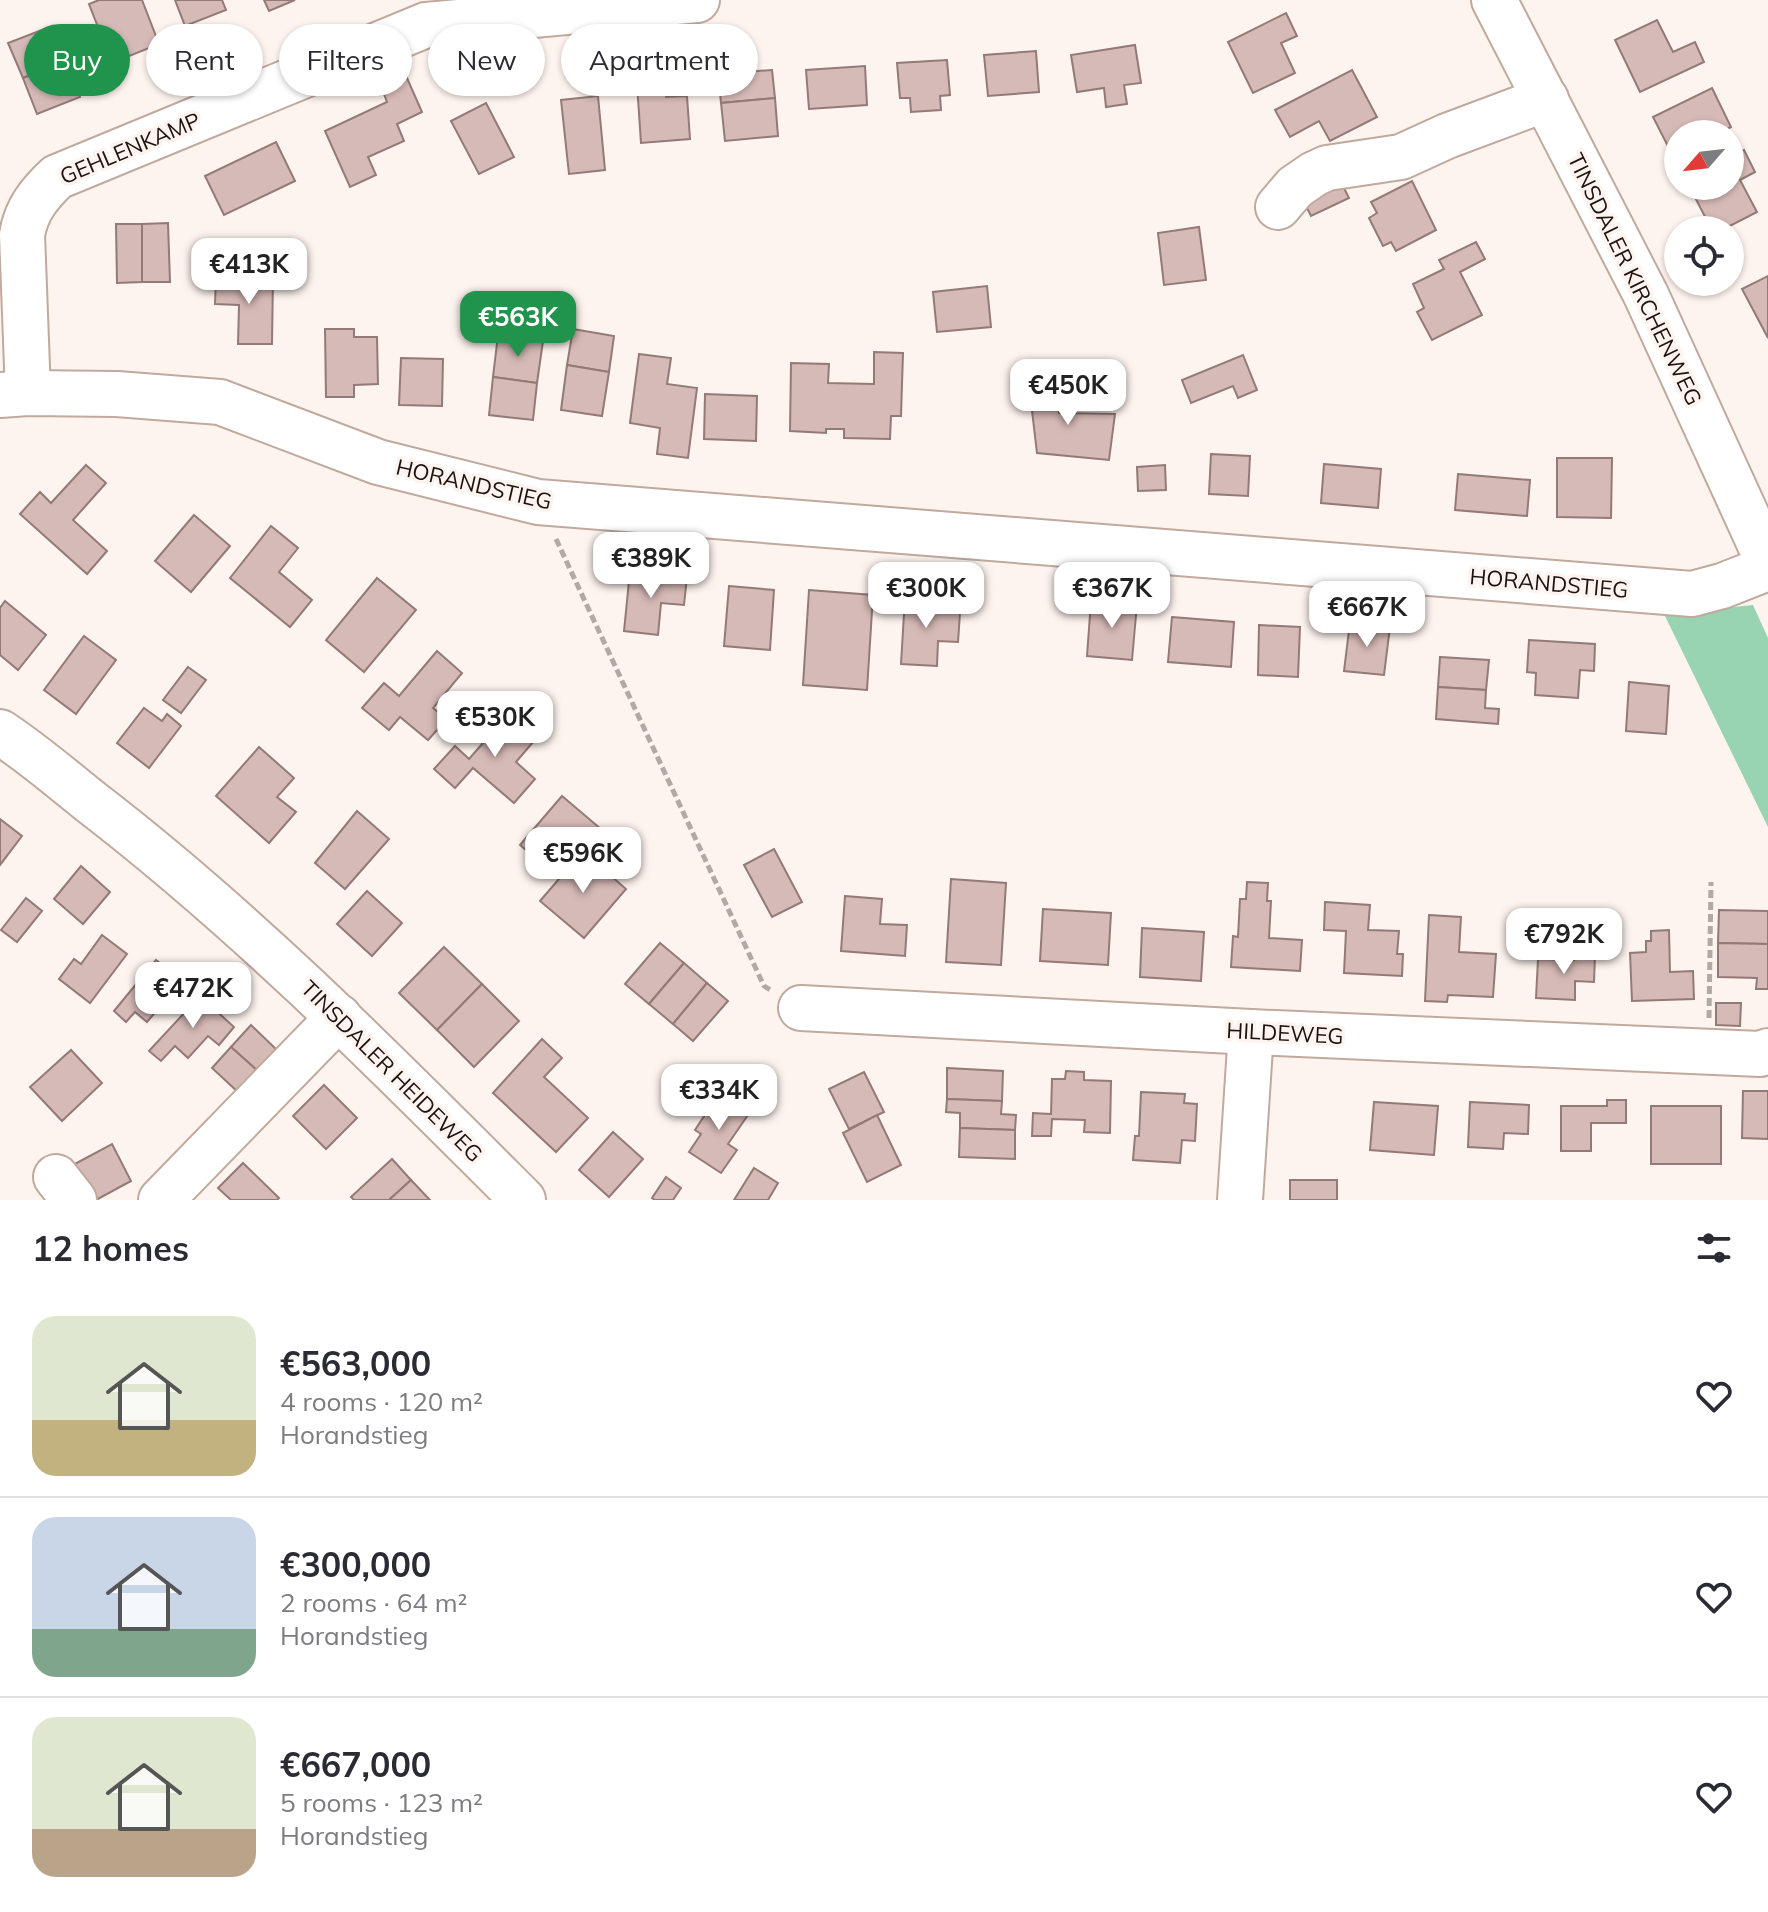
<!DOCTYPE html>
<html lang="en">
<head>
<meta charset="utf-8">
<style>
  :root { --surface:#fff; --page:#f2f2f3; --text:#2b2b33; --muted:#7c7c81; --line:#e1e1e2; --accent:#20934d }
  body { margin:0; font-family:Mulish,sans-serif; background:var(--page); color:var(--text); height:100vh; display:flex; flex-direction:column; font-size:30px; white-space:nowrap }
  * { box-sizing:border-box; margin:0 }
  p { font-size:26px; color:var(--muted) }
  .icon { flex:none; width:44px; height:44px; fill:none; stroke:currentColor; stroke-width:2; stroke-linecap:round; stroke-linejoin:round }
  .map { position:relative; height:1200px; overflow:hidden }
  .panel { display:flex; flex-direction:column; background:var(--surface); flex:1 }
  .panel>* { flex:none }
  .guide { position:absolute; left:24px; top:24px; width:800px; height:72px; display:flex; gap:16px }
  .needle { width:52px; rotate:242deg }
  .fabs { position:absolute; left:1664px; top:120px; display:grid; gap:16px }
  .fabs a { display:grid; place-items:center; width:80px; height:80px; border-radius:50%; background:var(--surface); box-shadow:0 2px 6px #0004; font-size:40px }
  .price { position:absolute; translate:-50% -68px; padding:0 18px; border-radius:16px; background:#fff; color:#222; font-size:26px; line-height:52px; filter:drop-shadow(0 2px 4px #0008) }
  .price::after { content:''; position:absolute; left:50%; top:48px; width:24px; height:18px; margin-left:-12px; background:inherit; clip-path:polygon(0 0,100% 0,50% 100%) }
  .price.on { background:var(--accent); color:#fff }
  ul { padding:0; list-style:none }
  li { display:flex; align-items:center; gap:24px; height:200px; padding:0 32px }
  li+li { border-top:2px solid var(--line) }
  li span { display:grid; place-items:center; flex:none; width:224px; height:160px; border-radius:24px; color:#555 }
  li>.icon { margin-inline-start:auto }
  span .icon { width:96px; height:96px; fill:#fffc; stroke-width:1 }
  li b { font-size:34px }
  h2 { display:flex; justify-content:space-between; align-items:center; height:96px; padding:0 32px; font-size:34px }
  .chip { padding:0 28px; border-radius:36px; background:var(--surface); box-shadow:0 2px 6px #0004; font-size:28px; line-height:72px }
  .chip.on { background:var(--accent); color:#fff }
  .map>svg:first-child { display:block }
</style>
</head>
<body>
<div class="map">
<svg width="1768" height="1200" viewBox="0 0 1768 1200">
  <rect width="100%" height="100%" fill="#fef4ef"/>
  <polygon fill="#99d4b2" points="1753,605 1768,638 1768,827 1664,614"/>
  <g fill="#d6bab7" stroke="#937a77" stroke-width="2">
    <polygon points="99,0 142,0 159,44 112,63 89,4"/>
    <polygon points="175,0 222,0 226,10 185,26"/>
    <polygon points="264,0 295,0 269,11"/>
    <polygon points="1286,13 1297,36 1281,43 1295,73 1253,93 1228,42"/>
    <polygon points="1657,20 1673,52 1695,42 1704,62 1640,92 1615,40"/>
    <polygon points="52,26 65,61 23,78 8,43"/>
    <polygon points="1135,45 1141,83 1124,85 1127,104 1106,107 1104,88 1077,92 1071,55"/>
    <polygon points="1036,51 1039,92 988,96 984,55"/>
    <polygon points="947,60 950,95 940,96 941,110 911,112 910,98 900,98 897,63"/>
    <polygon points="65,61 80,97 37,114 23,78"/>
    <polygon points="865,66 867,105 809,109 806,70"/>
    <polygon points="772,70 775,98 721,103 718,74"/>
    <polygon points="1352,70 1377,117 1330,141 1319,121 1290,137 1275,110"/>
    <polygon points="407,78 422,112 397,124 404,141 368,157 376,175 350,187 325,131 387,102 382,89"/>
    <polygon points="665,82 666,97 687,96 690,139 641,143 637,84"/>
    <polygon points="1712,88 1731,127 1717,134 1678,134 1678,153 1673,156 1653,117"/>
    <polygon points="598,96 605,170 569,174 561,100"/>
    <polygon points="775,98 778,136 725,141 721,103"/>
    <polygon points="486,103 514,157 479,174 451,121"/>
    <polygon points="276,142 295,181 224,215 205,176"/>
    <polygon points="1744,150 1755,172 1740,180 1757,212 1722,230 1712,230 1689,186 1730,186 1730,158"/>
    <polygon points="1339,178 1349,198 1311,216 1301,196"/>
    <polygon points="1412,181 1436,230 1396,251 1391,242 1383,246 1369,218 1377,213 1371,202"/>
    <polygon points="168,223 170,282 142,282 142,224"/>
    <polygon points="116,224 142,224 142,282 117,283"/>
    <polygon points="1199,227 1206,280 1164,285 1158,233"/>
    <polygon points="1476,242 1485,259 1460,272 1482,315 1432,340 1417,312 1424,308 1413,284 1444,269 1439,260"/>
    <polygon points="216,276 273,277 272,344 238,344 239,305 215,304"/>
    <polygon points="1768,276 1768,338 1742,289"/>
    <polygon points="987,286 991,327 937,332 933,292"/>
    <polygon points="325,329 354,329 354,337 377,337 378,384 354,385 354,397 326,397"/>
    <polygon points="573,329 614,336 609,372 567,365"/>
    <polygon points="498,335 543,341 537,383 493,377"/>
    <polygon points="874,352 903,353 901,416 891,416 890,439 844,438 844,429 826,429 826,433 790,431 791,363 829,364 828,383 874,384"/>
    <polygon points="639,354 671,358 667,384 697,388 688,458 657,454 660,428 630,423"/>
    <polygon points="1243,355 1257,390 1238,398 1233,386 1191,403 1182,380"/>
    <polygon points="401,358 443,359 442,406 399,405"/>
    <polygon points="567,365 609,372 602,416 561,410"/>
    <polygon points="493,377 537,383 533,420 489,415"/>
    <polygon points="1057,380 1059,413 1115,414 1109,460 1037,453 1029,385"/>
    <polygon points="705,394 757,396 756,441 704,439"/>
    <polygon points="1211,454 1250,456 1248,496 1209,494"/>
    <polygon points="1557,458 1612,458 1611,518 1557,517"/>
    <polygon points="1324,464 1381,469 1378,508 1321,503"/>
    <polygon points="86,465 106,483 73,520 107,551 87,574 20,514 40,492 51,503"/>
    <polygon points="1165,465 1166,490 1138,491 1137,467"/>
    <polygon points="1458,474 1530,480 1527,516 1455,510"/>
    <polygon points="194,515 230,546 191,592 155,561"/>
    <polygon points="271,526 298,548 279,572 312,600 290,627 230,578"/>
    <polygon points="630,571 687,577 684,605 661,603 658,635 624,631"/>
    <polygon points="377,578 416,610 364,672 326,640"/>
    <polygon points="729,586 774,590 770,650 724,646"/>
    <polygon points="809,590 873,595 867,690 803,685"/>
    <polygon points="905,597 942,599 942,612 960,613 958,642 938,641 937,666 901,664"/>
    <polygon points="5,601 46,635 18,670 0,655 0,608"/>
    <polygon points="1091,601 1137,604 1132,660 1087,656"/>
    <polygon points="1172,617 1234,622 1231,667 1168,662"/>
    <polygon points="1350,622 1390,627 1384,675 1344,671"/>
    <polygon points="1259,625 1300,627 1298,677 1258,675"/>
    <polygon points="84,636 116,660 76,714 44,690"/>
    <polygon points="1529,640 1595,644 1594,671 1580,670 1578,698 1535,695 1536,673 1527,672"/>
    <polygon points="437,651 462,673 433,708 447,719 428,740 400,717 389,730 362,708 384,683 399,696"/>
    <polygon points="1440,657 1489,660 1486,690 1438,687"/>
    <polygon points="188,667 206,680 181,713 163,700"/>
    <polygon points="1629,682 1669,686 1666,734 1626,731"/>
    <polygon points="1438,687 1486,690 1485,708 1499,709 1498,724 1436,719"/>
    <polygon points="144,708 162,721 167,714 181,726 149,768 117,743"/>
    <polygon points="511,711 539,735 516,762 535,779 514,803 473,768 455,788 434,769 455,746 469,759"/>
    <polygon points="259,747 294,778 277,797 296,812 269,843 216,796"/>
    <polygon points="562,796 601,829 559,879 520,845"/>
    <polygon points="357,811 389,839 345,889 315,863"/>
    <polygon points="0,819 22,836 0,865"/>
    <polygon points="774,849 802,902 772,917 744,865"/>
    <polygon points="583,851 626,889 584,938 540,901"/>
    <polygon points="81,866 110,892 83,924 54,899"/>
    <polygon points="951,879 1006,883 1001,965 946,962"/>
    <polygon points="1247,882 1268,883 1267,901 1271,901 1269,938 1302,940 1300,971 1231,967 1233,936 1238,937 1240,899 1246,899"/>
    <polygon points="367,891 402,923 372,956 337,924"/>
    <polygon points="845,896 882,899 880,924 907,925 905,956 841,951"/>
    <polygon points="26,898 42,911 17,942 1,930"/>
    <polygon points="1325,902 1370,905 1368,930 1399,931 1397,954 1403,954 1402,976 1344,973 1346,931 1324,930"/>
    <polygon points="1043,909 1111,913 1108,965 1040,961"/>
    <polygon points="1719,910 1768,911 1768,944 1718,943"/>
    <polygon points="1576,911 1597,912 1595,955 1574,954"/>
    <polygon points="1429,915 1461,917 1459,952 1496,954 1493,997 1448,995 1447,1002 1425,1001"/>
    <polygon points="1142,928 1204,932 1201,981 1140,977"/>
    <polygon points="1669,930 1670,972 1693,971 1694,999 1632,1001 1630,953 1646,952 1646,941 1651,941 1651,931"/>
    <polygon points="102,935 127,954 90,1003 59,979 74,959 81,964"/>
    <polygon points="660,943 684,963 649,1004 625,984"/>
    <polygon points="1718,943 1768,944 1768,989 1756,989 1757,978 1718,977"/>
    <polygon points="444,947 482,984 437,1030 399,993"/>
    <polygon points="1574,954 1595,955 1594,982 1575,981 1575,1000 1536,998 1538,959 1574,960"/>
    <polygon points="156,960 182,981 147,1022 135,1012 126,1022 114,1011"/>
    <polygon points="684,963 707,983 673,1024 649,1004"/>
    <polygon points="707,983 728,1001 693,1041 673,1024"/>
    <polygon points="482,984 519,1021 474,1067 437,1030"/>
    <polygon points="200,996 234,1027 219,1045 208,1036 188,1058 175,1046 161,1061 149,1051"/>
    <polygon points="1716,1003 1741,1003 1740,1026 1716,1025"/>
    <polygon points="251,1025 278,1051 259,1072 231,1047"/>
    <polygon points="542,1039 562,1058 544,1077 588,1118 556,1152 493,1093"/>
    <polygon points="231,1047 259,1072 239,1093 212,1068"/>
    <polygon points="71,1050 102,1083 62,1121 30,1087"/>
    <polygon points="947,1068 1003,1071 1002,1101 947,1099"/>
    <polygon points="1066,1071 1084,1072 1084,1080 1111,1081 1110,1133 1084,1132 1085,1120 1052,1119 1051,1136 1032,1136 1033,1113 1051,1114 1052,1079 1065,1079"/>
    <polygon points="864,1072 884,1112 849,1129 829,1089"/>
    <polygon points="324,1085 357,1118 326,1149 293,1116"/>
    <polygon points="1743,1091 1768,1091 1768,1139 1742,1138"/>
    <polygon points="720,1092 750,1112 728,1144 737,1150 721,1173 689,1152 701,1134 695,1130"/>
    <polygon points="1141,1092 1185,1094 1184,1103 1197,1104 1195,1141 1182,1140 1180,1163 1133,1160 1135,1136 1139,1136"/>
    <polygon points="947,1099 1002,1101 1001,1114 1016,1115 1015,1130 960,1128 960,1113 946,1112"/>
    <polygon points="1607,1100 1626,1100 1626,1123 1591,1123 1591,1151 1561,1151 1561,1106 1607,1106"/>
    <polygon points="1374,1102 1438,1106 1434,1155 1370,1150"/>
    <polygon points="1470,1102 1529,1105 1528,1134 1504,1133 1503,1149 1468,1147"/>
    <rect x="1651" y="1106" width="70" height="58"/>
    <polygon points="877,1115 901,1165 867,1182 843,1133"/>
    <polygon points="960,1128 1015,1130 1015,1159 959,1157"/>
    <polygon points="613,1132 643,1159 609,1197 579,1170"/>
    <polygon points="112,1144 131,1181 96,1200 89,1200 71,1166"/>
    <polygon points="392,1159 411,1180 389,1200 354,1200 351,1197"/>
    <polygon points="243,1163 279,1198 277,1200 231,1200 218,1188"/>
    <polygon points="754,1168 778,1183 768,1200 734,1200"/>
    <polygon points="666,1177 681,1188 673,1200 655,1200 652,1198"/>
    <polygon points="411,1180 430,1200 389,1200"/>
    <rect x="1290" y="1180" width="47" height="20"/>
  </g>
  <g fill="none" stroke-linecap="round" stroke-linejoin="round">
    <g stroke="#c0a99d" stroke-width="48">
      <g id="minor">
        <polyline points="1494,0 1646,295 1768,562"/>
        <polyline points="1278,207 1295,187 1314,174 1327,168 1401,157 1447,136 1546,99"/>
        <path d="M28 393 22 235C26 210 39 194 57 177L426 25 697 0"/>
        <polyline points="0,395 28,393 117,394 220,402 378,462 538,502 1692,594 1722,586 1768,568"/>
        <path d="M0 732C32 753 61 778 91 802 247 922 384 1061 523 1200"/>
        <polyline points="801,1008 1251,1032 1760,1054 1768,1051"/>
        <polyline points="56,1177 74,1200"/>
        <polyline points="161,1200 339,1017"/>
        <polyline points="1240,1200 1251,1032"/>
      </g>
    </g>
    <g stroke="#b2a9a4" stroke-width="5" stroke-dasharray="8 4" stroke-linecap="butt">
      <polyline points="556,539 764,986 772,991"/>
      <polyline points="1709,1018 1711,882"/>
    </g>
    <use href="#minor" stroke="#fff" stroke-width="44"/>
  </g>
  <g text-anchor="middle" stroke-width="7" stroke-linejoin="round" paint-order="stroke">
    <g font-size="22" fill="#1b130e" stroke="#fef4ef">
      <text transform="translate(130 148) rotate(-23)" y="8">GEHLENKAMP</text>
      <text transform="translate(1635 279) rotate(64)" y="8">TINSDALER KIRCHENWEG</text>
      <text transform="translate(474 484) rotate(13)" y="8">HORANDSTIEG</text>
      <text transform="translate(1549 583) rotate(5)" y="8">HORANDSTIEG</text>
      <text transform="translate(1285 1033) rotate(3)" y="8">HILDEWEG</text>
      <text transform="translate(392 1071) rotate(45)" y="8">TINSDALER HEIDEWEG</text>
    </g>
  </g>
</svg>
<div class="fabs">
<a><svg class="needle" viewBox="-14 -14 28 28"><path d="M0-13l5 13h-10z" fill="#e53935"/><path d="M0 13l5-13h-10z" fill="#7c7c81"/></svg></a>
<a><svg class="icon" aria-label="locate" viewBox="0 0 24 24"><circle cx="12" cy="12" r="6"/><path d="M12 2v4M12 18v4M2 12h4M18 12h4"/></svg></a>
</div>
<b class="price" style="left:249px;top:306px">€413K</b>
<b class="price on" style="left:518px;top:359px">€563K</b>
<b class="price" style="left:1068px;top:427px">€450K</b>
<b class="price" style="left:651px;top:600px">€389K</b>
<b class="price" style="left:926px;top:630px">€300K</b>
<b class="price" style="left:1112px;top:630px">€367K</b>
<b class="price" style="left:1367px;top:649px">€667K</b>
<b class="price" style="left:495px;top:759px">€530K</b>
<b class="price" style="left:583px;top:895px">€596K</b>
<b class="price" style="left:1564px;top:976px">€792K</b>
<b class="price" style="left:193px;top:1030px">€472K</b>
<b class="price" style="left:719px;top:1132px">€334K</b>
<div class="guide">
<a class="chip on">Buy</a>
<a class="chip">Rent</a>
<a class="chip">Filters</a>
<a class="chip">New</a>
<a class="chip">Apartment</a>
</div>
</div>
<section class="panel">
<h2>12 homes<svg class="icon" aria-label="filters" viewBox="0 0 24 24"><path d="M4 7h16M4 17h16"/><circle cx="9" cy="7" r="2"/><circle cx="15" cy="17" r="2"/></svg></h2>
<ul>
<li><span style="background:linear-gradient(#dfe7d0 65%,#c2b280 0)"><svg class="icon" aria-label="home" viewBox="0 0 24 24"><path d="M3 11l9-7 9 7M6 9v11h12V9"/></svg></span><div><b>€563,000</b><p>4 rooms · 120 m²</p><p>Horandstieg</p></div><svg class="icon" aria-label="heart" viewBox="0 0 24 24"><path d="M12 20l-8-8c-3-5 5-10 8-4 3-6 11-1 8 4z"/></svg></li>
<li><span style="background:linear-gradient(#c9d6e8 70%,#7fa58c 0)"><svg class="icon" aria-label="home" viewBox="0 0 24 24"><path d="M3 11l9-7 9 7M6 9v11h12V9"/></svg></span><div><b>€300,000</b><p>2 rooms · 64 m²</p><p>Horandstieg</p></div><svg class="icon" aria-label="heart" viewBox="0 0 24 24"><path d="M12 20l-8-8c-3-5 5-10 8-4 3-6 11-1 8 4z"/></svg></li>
<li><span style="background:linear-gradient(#dfe7d0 70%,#b9a48a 0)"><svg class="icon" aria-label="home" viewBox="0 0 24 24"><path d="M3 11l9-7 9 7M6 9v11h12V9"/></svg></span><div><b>€667,000</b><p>5 rooms · 123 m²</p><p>Horandstieg</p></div><svg class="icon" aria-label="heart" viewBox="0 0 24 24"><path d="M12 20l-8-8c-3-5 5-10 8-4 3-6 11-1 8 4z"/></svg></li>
</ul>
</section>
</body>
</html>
